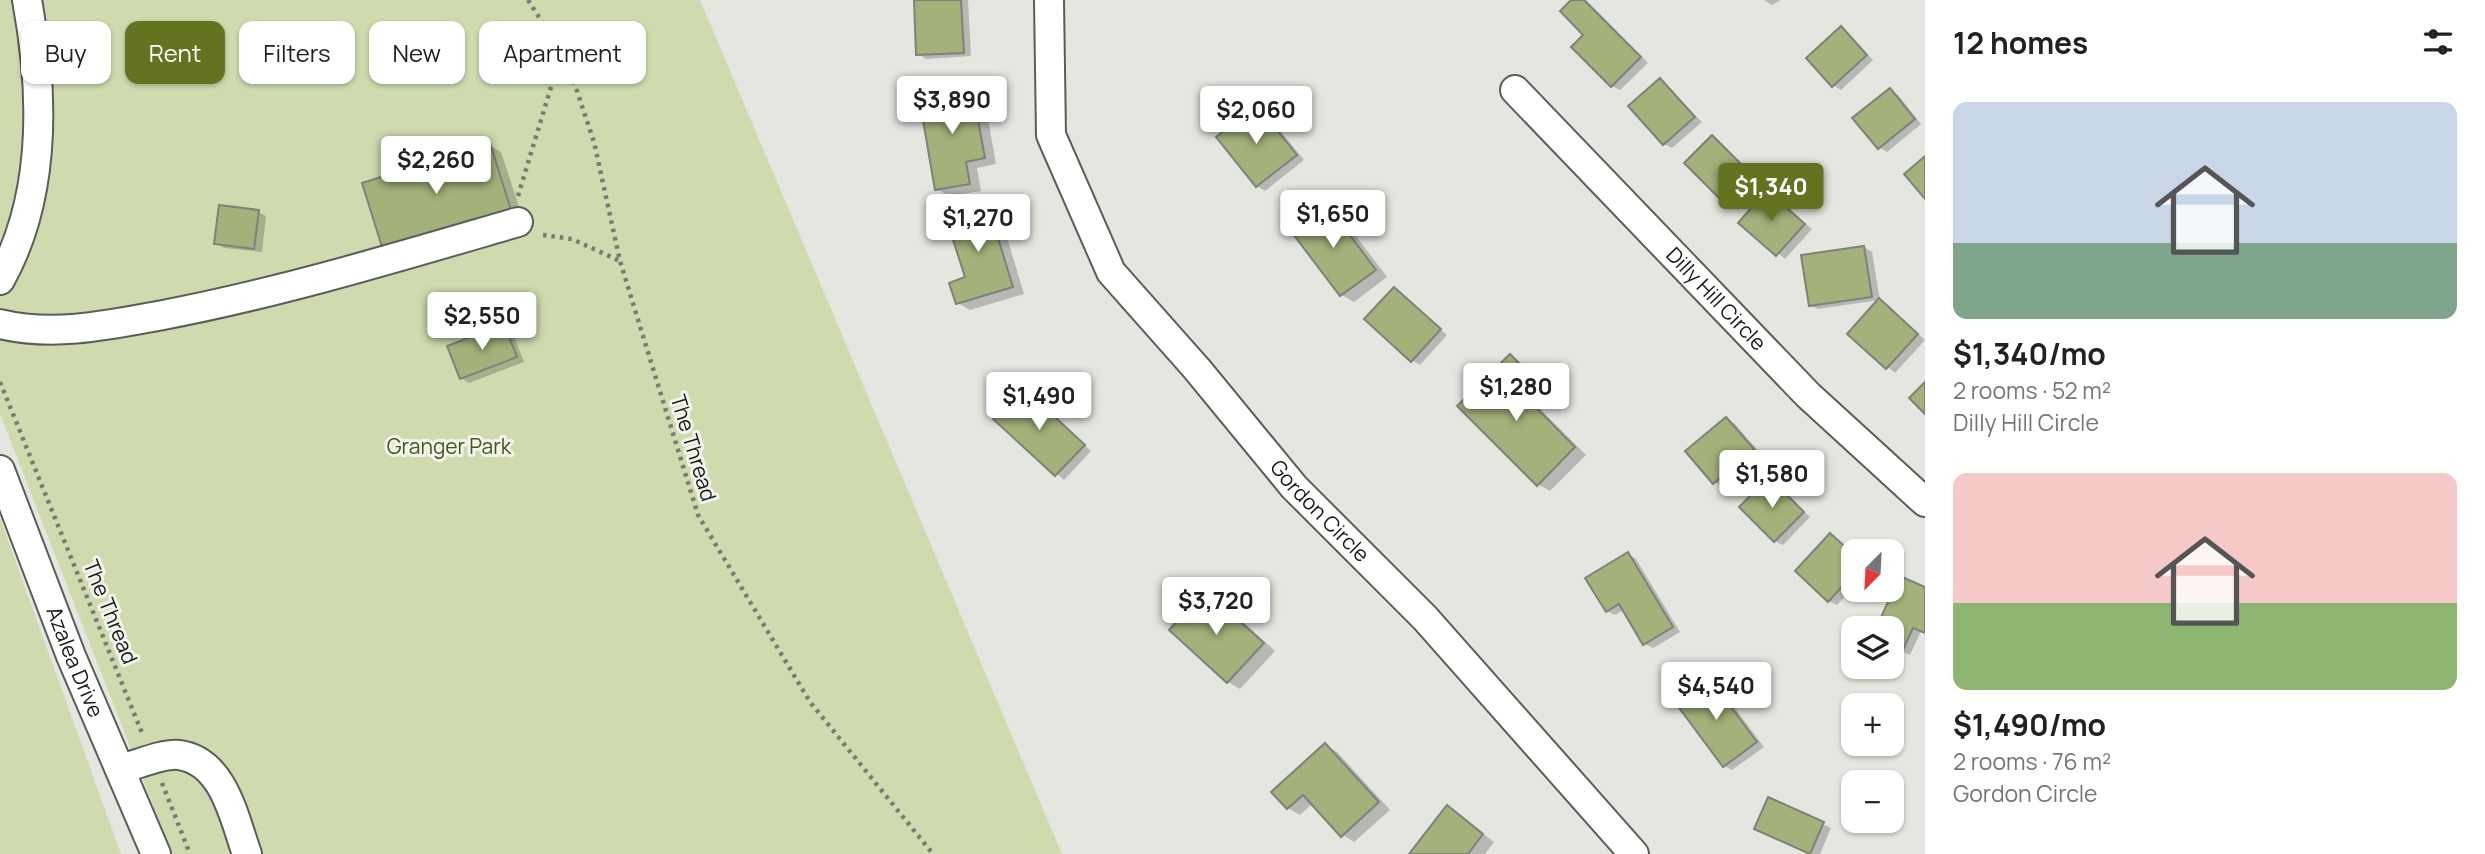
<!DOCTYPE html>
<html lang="en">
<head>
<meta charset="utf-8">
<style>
  :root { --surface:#fff; --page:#f2f2f2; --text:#202124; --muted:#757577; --accent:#637320 }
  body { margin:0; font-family:Manrope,sans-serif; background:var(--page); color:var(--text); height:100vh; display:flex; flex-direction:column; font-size:26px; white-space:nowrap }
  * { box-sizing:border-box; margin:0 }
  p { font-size:23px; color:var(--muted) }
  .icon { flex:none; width:38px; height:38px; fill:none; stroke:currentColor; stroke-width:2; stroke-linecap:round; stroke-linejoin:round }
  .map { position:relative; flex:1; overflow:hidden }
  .details { display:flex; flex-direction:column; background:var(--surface); width:560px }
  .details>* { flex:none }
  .guide { position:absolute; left:21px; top:21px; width:665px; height:63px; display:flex; gap:14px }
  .needle { width:46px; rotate:204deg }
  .controls { position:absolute; left:1841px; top:539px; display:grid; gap:14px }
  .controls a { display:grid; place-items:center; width:63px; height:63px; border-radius:14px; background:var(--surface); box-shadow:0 2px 5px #0004; font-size:35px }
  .price { position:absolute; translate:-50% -60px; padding:0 16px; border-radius:7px; background:#fff; color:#222; font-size:23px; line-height:46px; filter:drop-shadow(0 2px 4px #0008) }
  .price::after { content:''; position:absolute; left:50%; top:42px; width:21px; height:16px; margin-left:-10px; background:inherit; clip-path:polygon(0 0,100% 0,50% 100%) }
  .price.active { background:var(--accent); color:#fff }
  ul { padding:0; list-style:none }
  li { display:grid; align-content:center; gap:14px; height:371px; padding:0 28px }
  li span { display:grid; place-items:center; height:217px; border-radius:14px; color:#555 }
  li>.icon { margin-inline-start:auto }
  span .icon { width:126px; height:126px; fill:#fffc; stroke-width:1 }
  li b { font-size:30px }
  h2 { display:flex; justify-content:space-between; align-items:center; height:84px; padding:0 28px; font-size:30px }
  .pill { padding:0 24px; border-radius:14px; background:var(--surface); box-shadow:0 2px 5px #0004; font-size:24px; line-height:63px }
  .pill.active { background:var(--accent); color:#fff }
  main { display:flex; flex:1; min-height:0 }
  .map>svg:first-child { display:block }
</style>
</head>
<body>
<main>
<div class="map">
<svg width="1925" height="854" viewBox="0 0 1925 854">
  <rect width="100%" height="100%" fill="#e5e6e0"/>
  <g fill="#cfdbae">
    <polygon points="0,0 700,0 1062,854 172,854 0,414"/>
    <polygon points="0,518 121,854 0,854"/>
  </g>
  <g fill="#0003">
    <polygon points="915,0 968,0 971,56 926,59 918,54"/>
    <polygon points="1573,0 1586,0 1648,63 1620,90 1612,86 1586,35"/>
    <polygon points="1764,0 1781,0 1772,5"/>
    <polygon points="1841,28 1873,60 1841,90 1833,85"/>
    <polygon points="1660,80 1702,122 1672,148 1664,144"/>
    <polygon points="972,89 984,96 996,164 977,168 981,191 949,196 937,189"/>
    <polygon points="1890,90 1898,95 1921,124 1887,152 1879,147"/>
    <polygon points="1257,107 1265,112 1304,160 1265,191 1257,186"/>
    <polygon points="1713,137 1760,181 1734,207 1726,202"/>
    <polygon points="489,145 501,152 522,216 397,256"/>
    <polygon points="1768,192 1812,229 1785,259 1741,223"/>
    <polygon points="986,204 999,211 1024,294 970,310 958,303"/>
    <polygon points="1326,205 1338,212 1387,277 1354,302 1342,295"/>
    <polygon points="258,212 266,216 262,252 224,248 216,243"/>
    <polygon points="1864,247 1872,252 1880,301 1925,340 1895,373 1849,334 1880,300 1818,309 1810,305"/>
    <polygon points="1394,289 1447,335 1420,365 1412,360"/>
    <polygon points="504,326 512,331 524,362 469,383 461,378"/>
    <polygon points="1510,356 1536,377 1522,391 1586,455 1550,491 1538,484 1460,406"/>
    <polygon points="1023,389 1091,451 1064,480 996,419"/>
    <polygon points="1726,419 1734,423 1761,454 1723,487 1715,482"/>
    <polygon points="1769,480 1810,517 1783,545 1775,541"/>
    <polygon points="1831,535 1853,553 1853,588 1837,605 1829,601"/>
    <polygon points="1628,554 1636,559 1680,632 1653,648 1645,644 1624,610 1615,615 1607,611"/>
    <polygon points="1900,578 1925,589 1925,632 1921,631 1910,655 1892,647 1892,628 1878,628"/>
    <polygon points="1206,593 1218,599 1275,651 1240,689 1228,682 1171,630"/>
    <polygon points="1708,678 1716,683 1764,747 1732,770 1724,766"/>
    <polygon points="1325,745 1337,752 1390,810 1354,842 1343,835 1313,803 1300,815 1288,808 1274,792"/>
    <polygon points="1769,799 1831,828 1820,854 1812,854 1764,833"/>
    <polygon points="1448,808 1494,842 1485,854 1411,854"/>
  </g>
  <g fill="#a3b17a" stroke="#7f817b" stroke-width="2">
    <polygon points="914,0 961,0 964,53 916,55"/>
    <polygon points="1571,0 1584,0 1641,57 1611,87 1571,47 1583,35 1560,11"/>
    <polygon points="1841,26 1867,55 1832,87 1806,58"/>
    <polygon points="1660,78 1695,117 1663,145 1628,106"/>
    <polygon points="972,87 985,158 966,162 970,184 935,190 919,97"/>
    <polygon points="1890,88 1915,119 1878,149 1852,118"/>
    <polygon points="1257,105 1297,155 1256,187 1216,137"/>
    <polygon points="1712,135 1753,176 1725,204 1684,163"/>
    <polygon points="490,143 511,210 383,250 362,183"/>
    <polygon points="1925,156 1925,199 1904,174"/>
    <polygon points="1767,190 1805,224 1776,256 1738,223"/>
    <polygon points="987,202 1013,287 956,304 949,283 965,277 945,215"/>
    <polygon points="1326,203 1376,270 1340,296 1290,230"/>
    <polygon points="219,205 259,210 254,249 214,244"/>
    <polygon points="1864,246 1872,297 1809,306 1801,255"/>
    <polygon points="1394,287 1441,329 1411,362 1364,319"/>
    <polygon points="1879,298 1918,334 1886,369 1847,334"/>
    <polygon points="504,324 517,357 460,379 447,346"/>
    <polygon points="1510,354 1525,369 1512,383 1575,447 1537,486 1457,406"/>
    <polygon points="1925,382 1925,414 1909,398"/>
    <polygon points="1023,387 1085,445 1055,476 993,419"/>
    <polygon points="1726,417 1754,449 1713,484 1685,451"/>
    <polygon points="1769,477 1804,512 1774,542 1739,507"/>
    <polygon points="1830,533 1853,554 1853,575 1828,602 1795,571"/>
    <polygon points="1628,552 1673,627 1643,645 1619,604 1606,612 1585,578"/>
    <polygon points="1900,576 1925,587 1925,633 1913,628 1902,652 1892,647 1892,628 1876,628"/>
    <polygon points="1205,590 1264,643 1227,683 1169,630"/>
    <polygon points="1708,676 1757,742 1723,767 1674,701"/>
    <polygon points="1325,743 1379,802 1341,837 1303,795 1287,809 1271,792"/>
    <polygon points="1768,797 1824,822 1810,854 1754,829"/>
    <polygon points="1447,805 1483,834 1468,854 1409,854"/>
  </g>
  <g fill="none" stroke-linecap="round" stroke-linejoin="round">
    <g stroke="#5b5d58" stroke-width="32">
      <g id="minor">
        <path id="s1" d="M1049 0 1051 135 1111 272 1197 369 1294 487 1425 618 1634 854"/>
        <path id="s2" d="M1515 90 1808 395 1925 502"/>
        <path d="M0 280C47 196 44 92 27 0"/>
        <path d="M0 324C54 337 109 325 163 315 283 292 401 256 518 222"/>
        <path id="s3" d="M0 470 71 656 156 854"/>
        <path d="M120 769C137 765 163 753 179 755 224 761 234 818 247 854"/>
      </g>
    </g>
    <g stroke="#797a76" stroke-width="4.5" stroke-dasharray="3.5 5" stroke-linecap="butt">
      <polyline points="528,0 567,61 594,142 620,261 698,515 810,702 933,854"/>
      <polyline points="518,196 561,54"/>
      <polyline points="543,235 572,239 620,261"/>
      <polyline points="0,382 142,733"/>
      <polyline points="162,783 190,854"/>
    </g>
    <use href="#minor" stroke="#fff" stroke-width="28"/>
  </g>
  <g text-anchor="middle" stroke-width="6" stroke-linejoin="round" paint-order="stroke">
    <g font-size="21" fill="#191917" stroke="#f2f4ed">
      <text dy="7" stroke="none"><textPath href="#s2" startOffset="290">Dilly Hill Circle</textPath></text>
      <text transform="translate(693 448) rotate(73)" y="7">The Thread</text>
      <text dy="7" stroke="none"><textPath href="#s1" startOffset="602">Gordon Circle</textPath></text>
      <text transform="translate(110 612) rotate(68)" y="7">The Thread</text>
      <text dy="7" stroke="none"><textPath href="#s3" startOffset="206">Azalea Drive</textPath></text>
    </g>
    <g font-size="21" fill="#4a5619" stroke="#f2f4ed">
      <text x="449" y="454">Granger Park</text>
    </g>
  </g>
</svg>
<div class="controls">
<a><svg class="needle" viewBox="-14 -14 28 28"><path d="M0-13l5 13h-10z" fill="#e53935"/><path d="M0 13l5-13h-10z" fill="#757577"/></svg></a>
<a><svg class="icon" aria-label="layers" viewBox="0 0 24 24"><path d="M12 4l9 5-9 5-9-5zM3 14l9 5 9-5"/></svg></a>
<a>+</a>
<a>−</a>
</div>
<b class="price" style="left:952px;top:136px">$3,890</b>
<b class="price" style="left:1256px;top:146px">$2,060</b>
<b class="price" style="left:436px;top:196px">$2,260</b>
<b class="price active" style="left:1771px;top:223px">$1,340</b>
<b class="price" style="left:1333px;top:250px">$1,650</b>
<b class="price" style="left:978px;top:254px">$1,270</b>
<b class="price" style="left:482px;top:352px">$2,550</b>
<b class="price" style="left:1516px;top:423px">$1,280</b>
<b class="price" style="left:1039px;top:432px">$1,490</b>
<b class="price" style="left:1772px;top:510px">$1,580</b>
<b class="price" style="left:1216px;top:637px">$3,720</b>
<b class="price" style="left:1716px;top:722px">$4,540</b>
<div class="guide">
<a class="pill">Buy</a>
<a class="pill active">Rent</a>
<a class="pill">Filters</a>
<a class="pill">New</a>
<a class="pill">Apartment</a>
</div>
</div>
<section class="details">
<h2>12 homes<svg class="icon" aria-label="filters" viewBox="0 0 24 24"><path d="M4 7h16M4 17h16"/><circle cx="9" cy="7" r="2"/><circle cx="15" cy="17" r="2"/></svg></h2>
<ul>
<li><span style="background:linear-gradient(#c9d6e8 65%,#7fa58c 0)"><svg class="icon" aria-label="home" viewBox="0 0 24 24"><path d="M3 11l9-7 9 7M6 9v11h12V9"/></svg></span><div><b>$1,340/mo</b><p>2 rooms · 52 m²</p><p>Dilly Hill Circle</p></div></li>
<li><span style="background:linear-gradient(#f6c9c9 60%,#8fb573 0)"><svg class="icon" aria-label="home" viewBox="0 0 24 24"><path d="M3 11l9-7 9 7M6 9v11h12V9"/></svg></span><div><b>$1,490/mo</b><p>2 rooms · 76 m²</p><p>Gordon Circle</p></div></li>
</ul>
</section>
</main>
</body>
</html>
